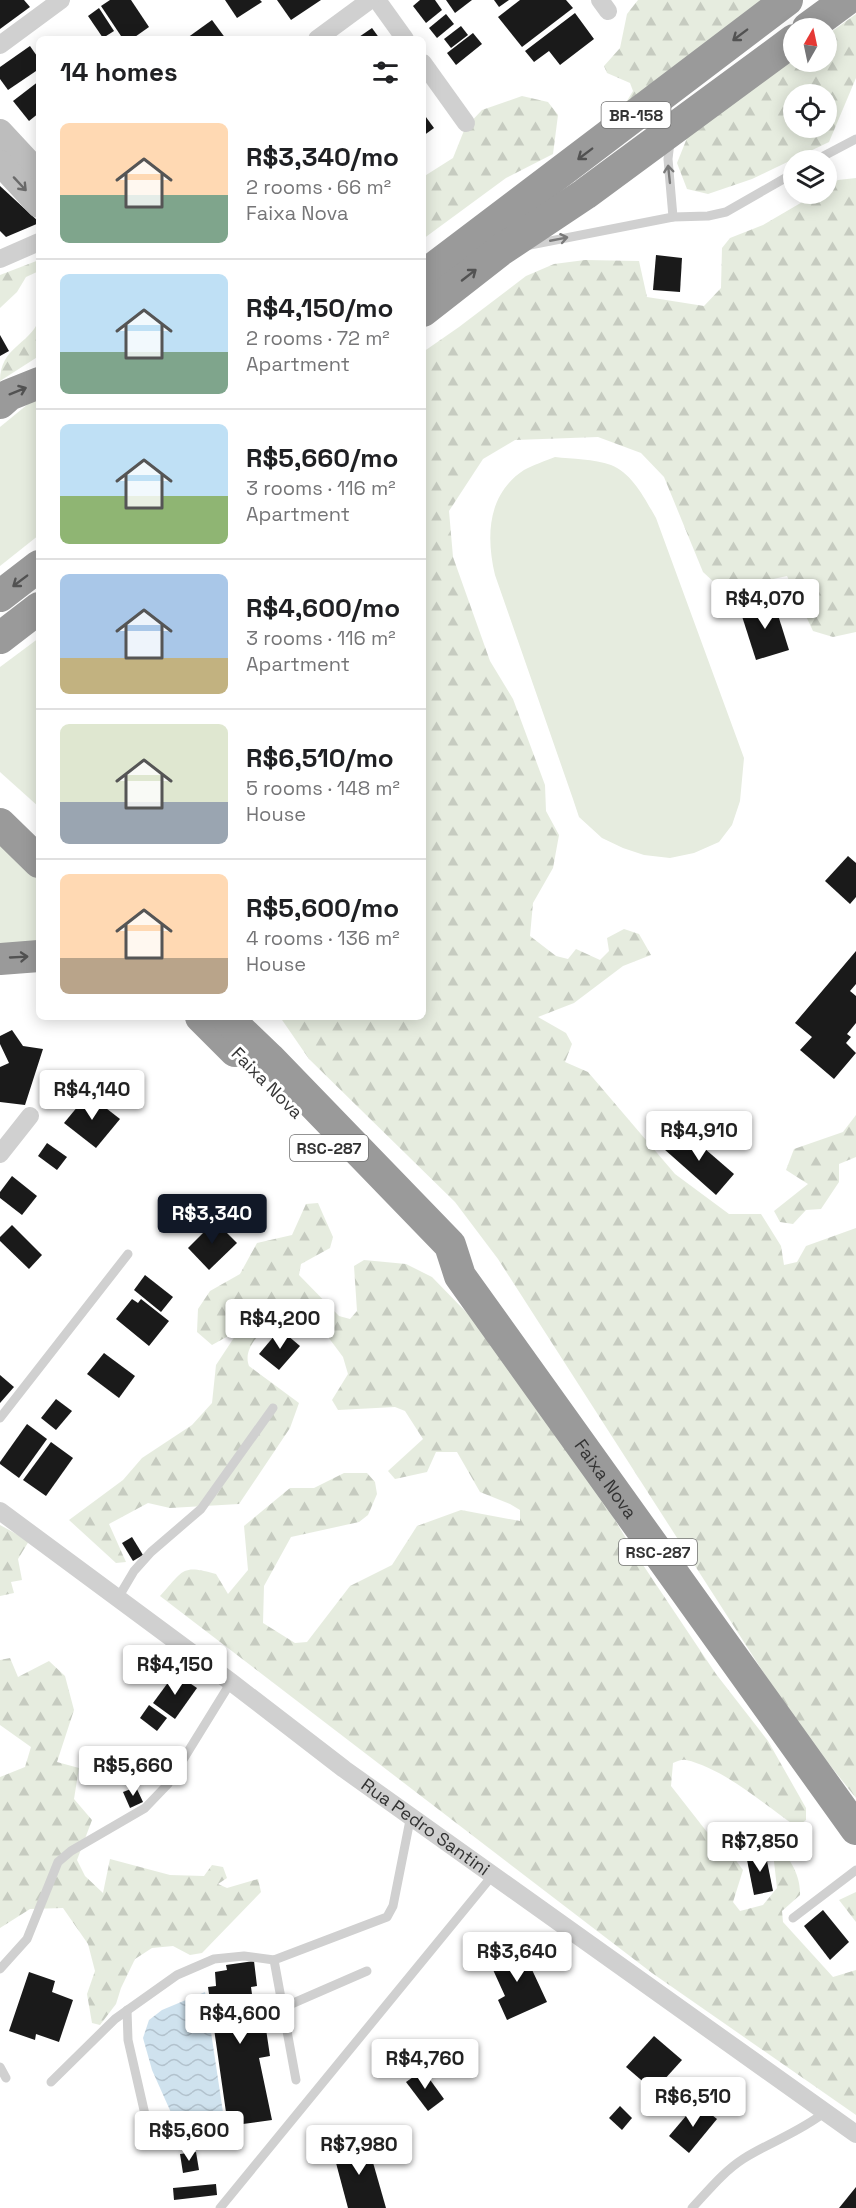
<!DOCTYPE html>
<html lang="en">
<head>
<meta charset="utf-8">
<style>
  :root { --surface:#fff; --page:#f2f2f2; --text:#202124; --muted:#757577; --line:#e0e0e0; --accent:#111827 }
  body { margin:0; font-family:"Space Grotesk",sans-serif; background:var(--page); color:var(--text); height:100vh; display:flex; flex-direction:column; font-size:22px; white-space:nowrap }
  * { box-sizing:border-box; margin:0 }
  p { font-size:20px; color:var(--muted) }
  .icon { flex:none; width:33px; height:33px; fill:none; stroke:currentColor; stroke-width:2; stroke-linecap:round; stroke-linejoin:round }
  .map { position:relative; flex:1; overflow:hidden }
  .panel { position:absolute; left:36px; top:36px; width:390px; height:984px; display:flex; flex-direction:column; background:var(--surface); border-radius:9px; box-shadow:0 3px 15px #0003 }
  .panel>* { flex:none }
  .needle { width:39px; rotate:9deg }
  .fabs { position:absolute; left:783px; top:18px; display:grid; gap:12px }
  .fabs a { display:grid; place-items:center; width:54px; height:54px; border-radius:50%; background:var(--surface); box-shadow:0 3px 15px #0003; font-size:30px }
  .price { position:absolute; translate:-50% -51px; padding:0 14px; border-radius:6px; background:#fff; color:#222; font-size:20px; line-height:39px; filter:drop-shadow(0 2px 3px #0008) }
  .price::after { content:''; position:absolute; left:50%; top:36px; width:18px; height:14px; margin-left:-9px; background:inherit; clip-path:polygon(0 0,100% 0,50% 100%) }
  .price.active { background:var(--accent); color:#fff }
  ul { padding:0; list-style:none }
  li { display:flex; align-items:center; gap:18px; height:150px; padding:0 24px }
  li+li { border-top:2px solid var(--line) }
  li span { display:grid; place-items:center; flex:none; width:168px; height:120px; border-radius:9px; color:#555 }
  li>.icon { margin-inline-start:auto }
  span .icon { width:72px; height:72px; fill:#fffc; stroke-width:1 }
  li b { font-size:26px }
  h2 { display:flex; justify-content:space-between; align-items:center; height:72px; padding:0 24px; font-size:26px }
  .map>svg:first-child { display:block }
</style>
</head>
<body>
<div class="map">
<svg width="856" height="2208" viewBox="0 0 856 2208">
  <defs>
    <pattern id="forest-firs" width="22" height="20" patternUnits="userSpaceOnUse" patternTransform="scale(1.5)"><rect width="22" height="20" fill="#e6ecdf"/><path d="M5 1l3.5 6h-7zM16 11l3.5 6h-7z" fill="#c6cbc0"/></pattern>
    <pattern id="water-waves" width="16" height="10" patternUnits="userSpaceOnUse" patternTransform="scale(1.5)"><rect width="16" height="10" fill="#cfe2ee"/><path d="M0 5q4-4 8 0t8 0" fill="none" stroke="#b2c2cd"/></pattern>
  </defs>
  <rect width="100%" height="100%" fill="#fff"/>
  <g fill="#e6ecdf">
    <polygon points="39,395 39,535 0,566 0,427"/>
    <path d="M555 457C572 459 594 459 611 465 632 473 645 499 656 518L744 758 740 801 732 825 719 842 694 853 670 858 644 855 623 848 602 838 579 817 573 799 495 575C486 537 487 494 524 470 533 465 545 461 555 457Z"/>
    <polygon points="39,638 39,807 0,772 0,667"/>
    <polygon points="0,843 39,880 39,949 0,952"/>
  </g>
  <g fill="url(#forest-firs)" fill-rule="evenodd">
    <polygon points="638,0 771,0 616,119 633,91 630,83 607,73 604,66 620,48 627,14"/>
    <path d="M856 14V78L829 142 752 179 708 194 687 189 677 163 689 133 793 58 794 62H826L827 35ZM794 94H826V128H794Z"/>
    <polygon points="522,96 548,102 558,115 553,154 506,178 423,239 423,177 453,158 465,128 482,110"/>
    <polygon points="856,178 856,632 833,637 813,631 787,576 729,589 717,585 703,572 664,477 641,453 598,437 515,440 483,459 449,511 453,557 490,661 513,699 545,785 546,811 559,835 553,868 533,903 530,936 556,956 568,959 576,949 600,960 609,951 607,938 624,929 639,934 651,955 623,966 574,1003 538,1017 566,1033 572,1044 565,1062 588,1072 675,1174 729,1214 761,1214 781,1246 784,1265 797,1262 806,1246 856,1228 856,1798 794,1720 498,1259 455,1202 309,1059 280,1017 423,1017 423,352 459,327 526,276 554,264 585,260 639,261 647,297 704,306 721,288 722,248 730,238 763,225 816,194 826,194 827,187 838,180"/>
    <polygon points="39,260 39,271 26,277 17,292 0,308 0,275"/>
    <path d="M39 320V356L0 381C0 347 29 345 39 320Z"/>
    <polygon points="856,1115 856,1157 839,1164 839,1182 821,1209 806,1210 793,1224 780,1222 774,1211 808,1184 786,1170 794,1149 843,1132"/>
    <path d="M318 1203 333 1237 330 1248 301 1264 299 1275 339 1316 350 1319 357 1311 354 1266 364 1260 406 1264 432 1277 468 1314 499 1352 585 1470 633 1550 716 1674 768 1741 806 1808V1820L797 1827C765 1805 723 1768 686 1760 682 1759 678 1761 673 1763L671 1786 707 1832 723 1843 743 1870 733 1902 740 1911 763 1905 777 1888 772 1844C789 1853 801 1876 800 1895L782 1911 783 1922 833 1977 856 1970V2115L652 1973 160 1596C184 1570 181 1564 216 1574L228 1594 248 1570 244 1526 290 1488H314L344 1473H367L375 1482 377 1494 368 1515 359 1522 291 1537 264 1586 263 1623 295 1643 307 1642 350 1586 392 1565 417 1526 461 1510 520 1521V1510L510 1504 480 1492 457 1452H436L427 1472 395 1479 388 1471 423 1439 405 1411 395 1407 338 1410 332 1400 348 1374 343 1357 314 1318 281 1313C268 1327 241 1345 249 1366L299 1403 290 1428 239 1504 170 1508 148 1503 109 1524 126 1562 116 1563 69 1520 123 1480 142 1458 192 1425 212 1403 216 1365 239 1330 212 1345 197 1332 198 1309 210 1291 240 1274 257 1243 292 1235 306 1204Z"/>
    <polygon points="0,1525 29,1541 18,1559 22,1580 11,1582 14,1593 0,1596"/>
    <polygon points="10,1658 18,1677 49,1661 65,1676 74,1710 57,1762 79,1768 74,1799 92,1820 77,1860 85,1876 103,1893 110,1859 170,1875 204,1876 212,1865 223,1867 227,1878 218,1884 227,1888 258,1879 261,1892 202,1953 190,1955 173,1946 152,1948 135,1959 121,1988 116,2004 100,2025 92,2023 87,1994 95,1971 88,1944 63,1908 30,1909 0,1928 0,1777 25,1767 31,1747 0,1725 0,1660"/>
    <polygon points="856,1892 856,1922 839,1900"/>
  </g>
  <polygon fill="url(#water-waves)" points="205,1992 224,2119 193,2125 183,2123 173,2117 152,2070 143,2038 149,2020 162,2010"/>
  <g fill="#1a1a1a">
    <polygon points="0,0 24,0 30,7 0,29"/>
    <polygon points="110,0 131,0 149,27 132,39 123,39 101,6"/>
    <polygon points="225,0 260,0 262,2 237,18"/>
    <polygon points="277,0 321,0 291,20"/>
    <polygon points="420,0 435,0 442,10 426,23 413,6"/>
    <polygon points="446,0 472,0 455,13"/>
    <polygon points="494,0 509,0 499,7"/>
    <polygon points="520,0 566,0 573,8 522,47 498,17"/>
    <polygon points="99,8 114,31 103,38 88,16"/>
    <polygon points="575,13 594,39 560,65 549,51 534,62 525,51"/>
    <polygon points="446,14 454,24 437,38 429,28"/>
    <polygon points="212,20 226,39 189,39 187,38"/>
    <polygon points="461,26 468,35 451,48 444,39"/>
    <polygon points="372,28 380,39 356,39"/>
    <polygon points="473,33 482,44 456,65 447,53"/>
    <polygon points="30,46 39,59 39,69 8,90 0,79 0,67"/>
    <polygon points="39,81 39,113 29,121 13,101"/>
    <polygon points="423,113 434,128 423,136"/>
    <polygon points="0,186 39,222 39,223 6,237 0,231"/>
    <polygon points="656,255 682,258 680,292 653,290"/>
    <polygon points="0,335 9,351 0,356"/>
    <polygon points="773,599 789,650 756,660 740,610"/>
    <polygon points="848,856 856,863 856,897 850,904 825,881"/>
    <polygon points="856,951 856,984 850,991 856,996 856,1023 847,1034 851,1037 846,1043 856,1053 834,1079 800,1050 812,1037 795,1023"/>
    <polygon points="12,1030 23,1046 43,1049 25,1105 0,1102 0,1067 9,1063 0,1044 0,1036"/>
    <polygon points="88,1094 120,1119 96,1148 64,1123"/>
    <polygon points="682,1129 734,1174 716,1195 664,1149"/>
    <polygon points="47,1143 67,1157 57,1170 38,1156"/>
    <polygon points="12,1176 37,1196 22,1215 0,1198 0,1192"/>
    <polygon points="215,1221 237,1243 209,1270 188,1248"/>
    <polygon points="12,1225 42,1255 29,1269 0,1241 0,1237"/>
    <polygon points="145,1275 173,1297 161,1312 134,1290"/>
    <polygon points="132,1299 138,1303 141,1299 169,1321 149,1346 116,1319"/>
    <polygon points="280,1329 300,1346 279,1370 259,1354"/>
    <polygon points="104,1353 135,1376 119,1398 87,1374"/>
    <polygon points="0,1375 14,1387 0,1403"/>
    <polygon points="56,1399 72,1411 56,1430 41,1418"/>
    <polygon points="27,1424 47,1439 19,1478 0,1464 0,1462"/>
    <polygon points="51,1442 73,1458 46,1496 23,1480"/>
    <polygon points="132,1537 143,1555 133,1561 122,1543"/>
    <polygon points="175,1673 197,1688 175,1719 153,1703"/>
    <polygon points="149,1705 167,1718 157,1731 140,1718"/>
    <polygon points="136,1787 143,1802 130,1808 123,1792"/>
    <polygon points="765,1851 773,1891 754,1895 746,1855"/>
    <polygon points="823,1910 849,1942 830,1960 804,1926"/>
    <polygon points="521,1946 547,2002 507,2020 498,2000 505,1996 489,1961"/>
    <polygon points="254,1961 257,1986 251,1987 257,2030 266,2029 270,2056 259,2058 272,2120 228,2126 208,1987 216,1986 215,1972 227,1970 226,1965"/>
    <polygon points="29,1972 55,1981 52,1992 73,2000 59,2042 36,2034 35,2040 9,2031"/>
    <polygon points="654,2036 682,2060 654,2091 626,2067"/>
    <polygon points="423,2070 444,2099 428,2111 406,2082"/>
    <polygon points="697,2103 717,2119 689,2153 669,2136"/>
    <polygon points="620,2106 632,2118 622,2130 609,2118"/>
    <polygon points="366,2138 386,2208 348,2208 332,2148"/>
    <polygon points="196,2152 199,2170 183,2173 180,2154"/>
    <polygon points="216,2184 217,2195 174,2200 173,2188"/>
    <polygon points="856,2187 856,2208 839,2208"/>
  </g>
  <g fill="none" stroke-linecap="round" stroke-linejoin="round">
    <g stroke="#d0d0d0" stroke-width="9">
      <polyline points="670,142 668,159 673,217"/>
      <polyline points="816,160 856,139"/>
      <polyline points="530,245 673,217 708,216 726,212 794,173"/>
      <polyline points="0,1418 128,1254"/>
      <polyline points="118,1598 134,1571 151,1552 201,1509 273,1408"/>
      <polyline points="793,1918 856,1870"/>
      <polyline points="274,1960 296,2080"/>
      <polyline points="0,1969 27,1939 58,1862 71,1851 145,1808 168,1784 231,1682"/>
      <polyline points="282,2008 367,1971"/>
      <polyline points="127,2010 128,2040 149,2132"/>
      <polyline points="0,2067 6,2078"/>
      <polyline points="51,2082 115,2019 177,1975 214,1959 244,1956 274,1960 387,1917 393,1906 411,1815"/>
      <polyline points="220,2208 492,1876"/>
      <path d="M692 2208C708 2191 723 2172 743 2159 770 2142 800 2132 825 2112"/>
    </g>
    <g stroke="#d0d0d0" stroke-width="18">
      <polyline points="377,0 405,39"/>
      <polyline points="600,0 608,11"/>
      <polyline points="317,39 370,0"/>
      <polyline points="0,45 61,0"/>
      <polyline points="423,63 466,123"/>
      <polyline points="0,259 39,242"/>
      <polyline points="0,1154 30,1116"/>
      <path id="s1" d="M0 1511 231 1682 344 1769 856 2134"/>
    </g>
    <g stroke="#bdbdbd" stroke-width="26">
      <polyline points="0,132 39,174"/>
      <polyline points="0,163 39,205"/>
    </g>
    <g stroke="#9a9a9a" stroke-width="32">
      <polyline points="808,28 846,0"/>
      <polyline points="423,276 787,0"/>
      <polyline points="423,311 501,250 585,194 794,40"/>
      <polyline points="0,403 9,395 39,383"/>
      <polyline points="0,596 39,566"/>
      <polyline points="0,638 39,608"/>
      <polyline points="0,824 39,862"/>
      <polyline points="0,959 39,956"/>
      <polyline points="201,1017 235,1051"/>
      <path id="s2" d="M226 1017 269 1058 450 1245 460 1276 856 1829"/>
    </g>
  </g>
  <defs><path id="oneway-shaft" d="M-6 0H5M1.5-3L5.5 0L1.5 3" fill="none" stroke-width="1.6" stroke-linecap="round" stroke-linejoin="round" transform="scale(1.5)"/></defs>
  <g stroke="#525252">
    <use href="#oneway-shaft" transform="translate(740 35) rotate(143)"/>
    <use href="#oneway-shaft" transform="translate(585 154) rotate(143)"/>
    <use href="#oneway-shaft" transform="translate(469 275) rotate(-38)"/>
    <use href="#oneway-shaft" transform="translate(18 391) rotate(-22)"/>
    <use href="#oneway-shaft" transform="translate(20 581) rotate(143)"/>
    <use href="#oneway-shaft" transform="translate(19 957) rotate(-3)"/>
  </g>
  <g stroke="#7a7a7a">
    <use href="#oneway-shaft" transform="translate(669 174) rotate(-96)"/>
    <use href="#oneway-shaft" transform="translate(559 239) rotate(-11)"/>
  </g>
  <use stroke="#6a6a6a" href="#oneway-shaft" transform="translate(20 184) rotate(47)"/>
  <g text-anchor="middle" stroke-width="6" stroke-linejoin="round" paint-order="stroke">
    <g fill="#fff" stroke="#707070" stroke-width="1.5">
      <rect x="601.5" y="102" width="69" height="26" rx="4.5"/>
      <rect x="290" y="1135" width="78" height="26" rx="4.5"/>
      <rect x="619" y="1539" width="78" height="26" rx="4.5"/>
    </g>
    <g font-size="16" font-weight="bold" fill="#333">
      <text x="636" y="121">BR-158</text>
      <text x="329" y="1154">RSC-287</text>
      <text x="658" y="1558">RSC-287</text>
    </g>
    <g font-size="18" fill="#333" stroke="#fff">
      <text transform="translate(267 1083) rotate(45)" y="6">Faixa Nova</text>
      <text dy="6" stroke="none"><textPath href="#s2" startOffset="602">Faixa Nova</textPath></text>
      <text dy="6" stroke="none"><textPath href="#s1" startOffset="530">Rua Pedro Santini</textPath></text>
    </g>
  </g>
</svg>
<div class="fabs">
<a><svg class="needle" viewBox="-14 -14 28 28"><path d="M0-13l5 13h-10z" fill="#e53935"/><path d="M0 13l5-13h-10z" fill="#757577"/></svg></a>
<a><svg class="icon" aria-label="locate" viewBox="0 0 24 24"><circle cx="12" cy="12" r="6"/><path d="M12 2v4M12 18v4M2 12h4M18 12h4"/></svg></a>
<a><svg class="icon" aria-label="layers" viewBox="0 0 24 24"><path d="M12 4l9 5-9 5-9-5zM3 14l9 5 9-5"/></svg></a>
</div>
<b class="price" style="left:765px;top:630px">R$4,070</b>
<b class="price" style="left:92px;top:1121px">R$4,140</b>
<b class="price" style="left:699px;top:1162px">R$4,910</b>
<b class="price active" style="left:212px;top:1245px">R$3,340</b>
<b class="price" style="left:280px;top:1350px">R$4,200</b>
<b class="price" style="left:175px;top:1696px">R$4,150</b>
<b class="price" style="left:133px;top:1797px">R$5,660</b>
<b class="price" style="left:760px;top:1873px">R$7,850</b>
<b class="price" style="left:517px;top:1983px">R$3,640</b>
<b class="price" style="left:240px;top:2045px">R$4,600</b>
<b class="price" style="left:425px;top:2090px">R$4,760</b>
<b class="price" style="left:693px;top:2128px">R$6,510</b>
<b class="price" style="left:189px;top:2162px">R$5,600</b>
<b class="price" style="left:359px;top:2176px">R$7,980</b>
<section class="panel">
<h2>14 homes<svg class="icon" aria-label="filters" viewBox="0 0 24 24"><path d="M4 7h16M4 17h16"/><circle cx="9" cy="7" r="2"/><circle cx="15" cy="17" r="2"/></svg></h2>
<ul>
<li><span style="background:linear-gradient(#ffd9b3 60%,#7fa58c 0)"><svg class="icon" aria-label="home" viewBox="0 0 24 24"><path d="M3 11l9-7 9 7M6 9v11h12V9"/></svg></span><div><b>R$3,340/mo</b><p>2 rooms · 66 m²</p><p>Faixa Nova</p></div></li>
<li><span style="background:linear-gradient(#bfe0f5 65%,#7fa58c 0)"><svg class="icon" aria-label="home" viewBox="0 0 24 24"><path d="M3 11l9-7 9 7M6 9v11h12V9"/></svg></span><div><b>R$4,150/mo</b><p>2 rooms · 72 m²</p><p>Apartment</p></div></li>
<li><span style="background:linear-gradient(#bfe0f5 60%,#8fb573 0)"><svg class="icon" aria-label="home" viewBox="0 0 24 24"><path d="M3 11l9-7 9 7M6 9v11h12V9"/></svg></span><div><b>R$5,660/mo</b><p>3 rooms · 116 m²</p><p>Apartment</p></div></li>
<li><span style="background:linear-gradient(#a9c7e8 70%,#c2b280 0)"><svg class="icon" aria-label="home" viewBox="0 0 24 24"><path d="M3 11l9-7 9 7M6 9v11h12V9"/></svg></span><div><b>R$4,600/mo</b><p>3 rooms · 116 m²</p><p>Apartment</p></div></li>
<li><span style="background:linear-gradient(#dfe7d0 65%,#9aa5b1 0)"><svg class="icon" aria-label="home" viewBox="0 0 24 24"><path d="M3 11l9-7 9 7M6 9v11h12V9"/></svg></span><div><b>R$6,510/mo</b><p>5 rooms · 148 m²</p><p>House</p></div></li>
<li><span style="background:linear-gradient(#ffd9b3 70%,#b9a48a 0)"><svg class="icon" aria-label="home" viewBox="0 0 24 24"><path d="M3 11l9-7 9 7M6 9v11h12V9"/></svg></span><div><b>R$5,600/mo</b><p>4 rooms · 136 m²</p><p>House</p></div></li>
</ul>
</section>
</div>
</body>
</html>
